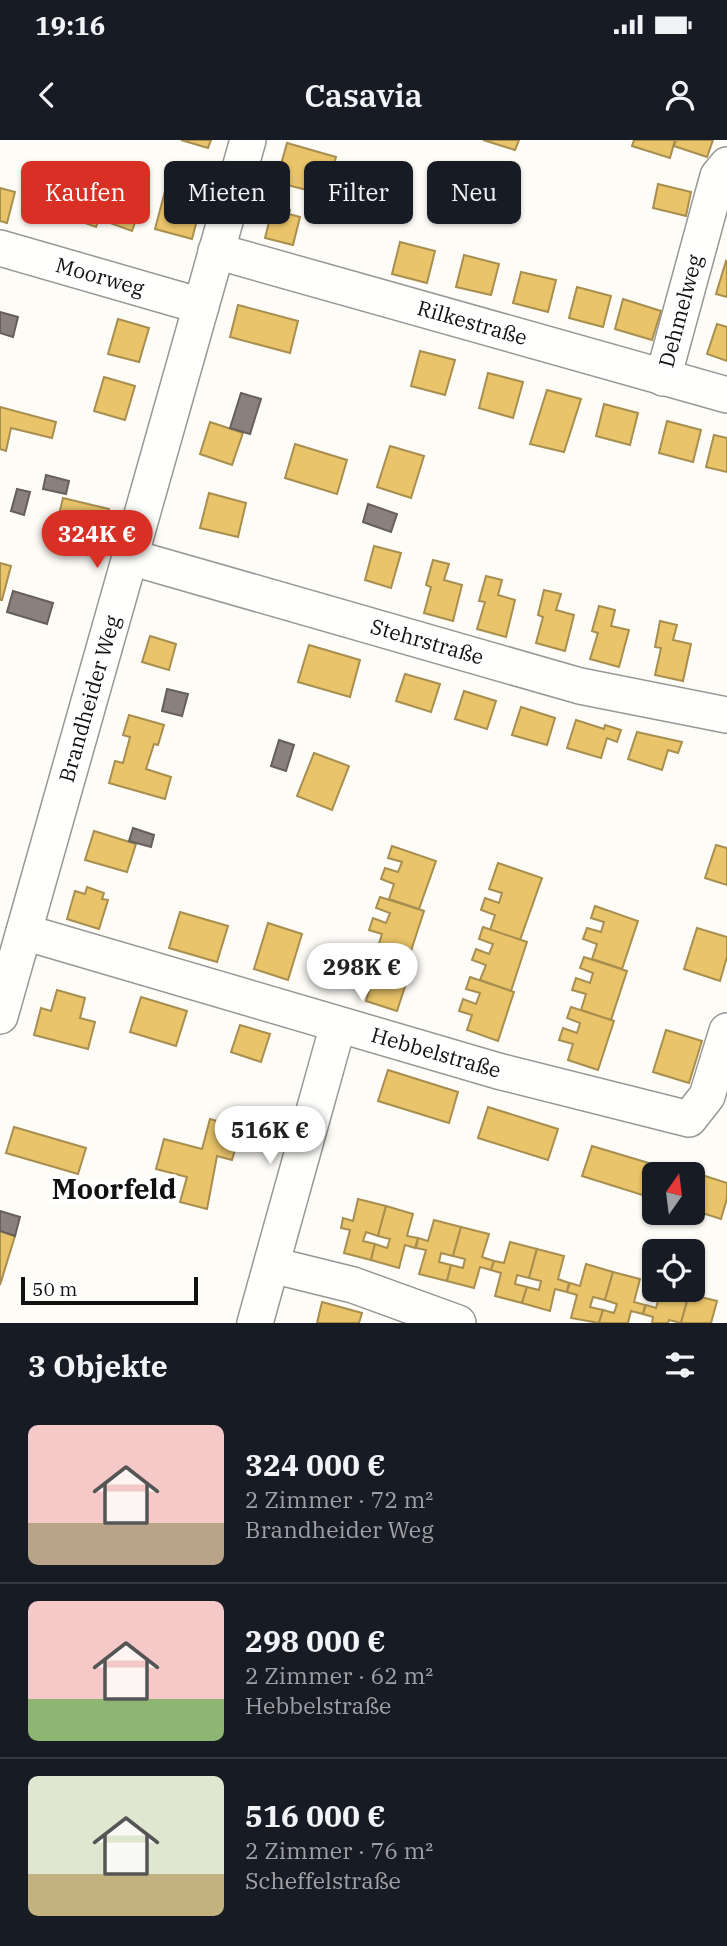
<!DOCTYPE html>
<html lang="de">
<head>
<meta charset="utf-8">
<style>
  :root { --surface:#171b24; --page:#20242c; --text:#f1f3f6; --muted:#9ea1a6; --line:#363941; --accent:#d93025 }
  body { margin:0; font-family:"IBM Plex Serif",serif; background:var(--page); color:var(--text); height:100vh; display:flex; flex-direction:column; font-size:26px; white-space:nowrap }
  * { box-sizing:border-box; margin:0 }
  p { font-size:23px; color:var(--muted) }
  .icon { flex:none; width:38px; height:38px; fill:none; stroke:currentColor; stroke-width:2; stroke-linecap:round; stroke-linejoin:round }
  .map { position:relative; height:1183px; overflow:hidden }
  .panel { display:flex; flex-direction:column; background:var(--surface); flex:1 }
  .panel>* { flex:none }
  .guide { position:absolute; left:21px; top:21px; width:686px; height:63px; display:flex; gap:14px }
  .needle { width:46px; rotate:14deg }
  .buttons { position:absolute; left:642px; top:1022px; display:grid; gap:14px }
  .buttons a { display:grid; place-items:center; width:63px; height:63px; border-radius:10px; background:var(--surface); box-shadow:0 2px 5px #0004; font-size:35px }
  .scale { position:absolute; left:21px; bottom:18px; width:177px; box-sizing:border-box; padding-left:7px; border:4px solid #111; border-top:0; font-size:19px; line-height:24px; white-space:nowrap; color:#111; -webkit-text-stroke:5px #fff; paint-order:stroke }
  .price { position:absolute; translate:-50% -60px; padding:0 16px; border-radius:24px; background:#fff; color:#222; font-size:23px; line-height:46px; filter:drop-shadow(0 2px 4px #0008) }
  .price::after { content:''; position:absolute; left:50%; top:42px; width:21px; height:16px; margin-left:-10px; background:inherit; clip-path:polygon(0 0,100% 0,50% 100%) }
  .price.current { background:var(--accent); color:#fff }
  ul { padding:0; list-style:none }
  li { display:flex; align-items:center; gap:21px; height:175px; padding:0 28px }
  li+li { border-top:2px solid var(--line) }
  li span { display:grid; place-items:center; flex:none; width:196px; height:140px; border-radius:10px; color:#555 }
  li>.icon { margin-inline-start:auto }
  span .icon { width:84px; height:84px; fill:#fffc; stroke-width:1 }
  li b { font-size:30px }
  h2 { display:flex; justify-content:space-between; align-items:center; height:84px; padding:0 28px; font-size:30px }
  .tag { padding:0 24px; border-radius:10px; background:var(--surface); box-shadow:0 2px 5px #0004; font-size:24px; line-height:63px }
  .tag.current { background:var(--accent); color:#fff }
  .status { display:flex; justify-content:space-between; align-items:center; height:49px; padding:0 35px; background:var(--surface); direction:ltr }
  .status svg { height:19px; fill:currentColor }
  header { display:flex; justify-content:space-between; align-items:center; height:91px; padding:0 28px; background:var(--surface); font-size:32px; font-weight:600 }
  .map>svg:first-child { display:block }
</style>
</head>
<body>
<div class="status"><b>19:16</b><svg viewBox="0 0 49 12"><path d="M0 12V9h3v3zM5 12V6h3v6zM10 12V3h3v9zM15 12V0h3v12zM26 1h20v11H26zM47 4h2v5h-2z"/></svg></div>
<header><svg class="icon" aria-label="back" viewBox="0 0 24 24"><path d="M15 5l-7 7 7 7"/></svg>Casavia<svg class="icon" aria-label="person" viewBox="0 0 24 24"><circle cx="12" cy="8" r="4"/><path d="M4 21q1-7 8-7t8 7"/></svg></header>
<div class="map">
<svg width="727" height="1183" viewBox="0 0 727 1183">
  <rect width="100%" height="100%" fill="#fdfcf7"/>
  <g fill="#e9c46a" stroke="#a88e4f" stroke-width="2">
    <polygon points="181,0 211,0 208,8"/>
    <polygon points="483,0 519,0 515,10"/>
    <polygon points="634,0 675,0 670,18 632,6"/>
    <polygon points="676,0 713,0 707,17 674,6"/>
    <polygon points="287,3 336,17 326,55 276,42"/>
    <polygon points="169,36 206,46 192,99 155,89"/>
    <polygon points="71,43 107,56 96,87 60,74"/>
    <polygon points="658,44 691,52 686,76 653,68"/>
    <polygon points="111,45 144,58 132,91 99,79"/>
    <polygon points="0,48 15,52 7,83 0,81"/>
    <polygon points="281,67 290,70 289,74 300,77 293,105 265,98 272,70 280,72"/>
    <polygon points="400,102 435,111 427,143 392,134"/>
    <polygon points="464,115 499,124 491,155 456,147"/>
    <polygon points="726,121 727,122 727,157 716,154"/>
    <polygon points="521,132 556,140 548,172 513,163"/>
    <polygon points="577,147 611,156 603,187 569,178"/>
    <polygon points="623,159 661,171 652,200 615,189"/>
    <polygon points="238,165 298,181 290,213 230,197"/>
    <polygon points="118,179 149,188 139,222 108,214"/>
    <polygon points="717,184 727,187 727,221 707,214"/>
    <polygon points="420,211 455,220 445,255 411,246"/>
    <polygon points="488,233 523,242 513,278 479,268"/>
    <polygon points="104,237 135,246 125,280 94,271"/>
    <polygon points="547,250 581,259 564,312 530,304"/>
    <polygon points="604,264 638,273 630,305 596,296"/>
    <polygon points="0,267 56,282 52,298 11,288 6,311 0,309"/>
    <polygon points="667,281 701,290 693,322 659,313"/>
    <polygon points="210,282 243,293 232,325 200,314"/>
    <polygon points="714,295 727,298 727,332 706,327"/>
    <polygon points="295,304 347,320 337,354 285,338"/>
    <polygon points="390,306 424,316 411,358 377,347"/>
    <polygon points="209,353 246,363 238,397 200,388"/>
    <polygon points="63,358 109,369 101,402 55,391"/>
    <polygon points="374,406 401,413 391,448 365,440"/>
    <polygon points="433,420 449,424 444,440 462,445 453,481 424,473 431,447 426,445"/>
    <polygon points="0,423 11,426 2,460 0,460"/>
    <polygon points="486,436 502,440 498,455 515,460 506,497 477,489 485,462 479,461"/>
    <polygon points="544,450 561,454 556,470 574,475 565,511 536,503 543,477 538,475"/>
    <polygon points="599,466 615,470 611,486 629,490 619,527 590,519 598,493 592,491"/>
    <polygon points="660,481 677,485 673,500 691,504 683,541 655,535 661,508 655,507"/>
    <polygon points="150,496 176,504 169,530 142,522"/>
    <polygon points="309,505 360,520 350,557 298,542"/>
    <polygon points="405,534 440,544 431,572 396,561"/>
    <polygon points="464,551 496,561 487,589 455,579"/>
    <polygon points="521,567 555,578 547,605 512,595"/>
    <polygon points="129,575 164,585 158,605 154,604 146,629 171,637 165,659 109,643 115,621 123,623 130,597 123,595"/>
    <polygon points="576,580 604,589 605,585 621,590 617,602 607,598 601,618 567,608"/>
    <polygon points="637,592 682,602 678,613 668,610 662,630 628,619"/>
    <polygon points="314,613 349,626 332,670 297,656"/>
    <polygon points="94,691 136,704 127,732 85,720"/>
    <polygon points="716,705 727,708 727,745 705,738"/>
    <polygon points="392,706 436,721 419,769 389,759 394,744 381,739 385,728 398,732 402,722 388,718"/>
    <polygon points="498,723 542,738 520,800 490,790 495,775 481,770 485,758 499,763 502,753 489,749"/>
    <polygon points="87,747 104,753 102,759 108,760 99,789 67,779 75,751 85,754"/>
    <polygon points="380,757 424,771 408,820 377,810 382,794 369,790 373,778 386,783 390,773 376,768"/>
    <polygon points="595,766 638,781 622,829 592,819 597,804 583,799 587,788 601,792 604,782 591,778"/>
    <polygon points="180,772 228,786 217,822 169,808"/>
    <polygon points="268,783 302,794 288,840 254,829"/>
    <polygon points="483,787 527,802 511,851 480,840 486,825 472,820 476,809 489,814 493,804 479,799"/>
    <polygon points="697,788 727,797 727,817 720,841 684,829"/>
    <polygon points="369,808 413,822 397,871 366,861 371,845 358,841 362,829 375,834 379,823 365,819"/>
    <polygon points="584,817 627,831 611,880 581,870 586,854 572,850 576,838 590,843 593,833 580,828"/>
    <polygon points="470,837 514,852 498,901 467,890 472,875 459,871 463,859 476,864 480,853 466,849"/>
    <polygon points="57,850 85,858 80,878 95,882 88,909 34,895 41,868 51,871"/>
    <polygon points="141,857 187,871 176,906 130,892"/>
    <polygon points="571,867 614,881 598,930 568,920 573,904 559,900 563,888 577,893 580,883 567,878"/>
    <polygon points="240,885 270,894 261,922 231,912"/>
    <polygon points="666,890 702,901 689,943 653,932"/>
    <polygon points="388,930 458,952 449,983 378,961"/>
    <polygon points="488,967 558,989 548,1020 478,998"/>
    <polygon points="210,979 241,988 232,1020 217,1016 207,1069 180,1062 187,1037 156,1029 164,999 202,1009"/>
    <polygon points="14,987 86,1008 78,1034 6,1013"/>
    <polygon points="592,1006 662,1027 660,1034 654,1034 652,1058 582,1036"/>
    <polygon points="702,1035 727,1043 727,1058 721,1079 693,1070"/>
    <polygon points="358,1059 386,1066 378,1096 366,1092 363,1101 375,1104 371,1120 344,1113 350,1090 341,1088 343,1078 353,1081"/>
    <polygon points="386,1066 413,1074 407,1096 418,1098 415,1108 405,1105 399,1128 371,1120 375,1104 387,1108 390,1099 378,1096"/>
    <polygon points="434,1080 461,1087 453,1116 441,1113 439,1122 451,1125 447,1141 419,1134 426,1110 416,1108 418,1098 428,1101"/>
    <polygon points="461,1087 489,1094 482,1117 494,1121 491,1130 480,1127 474,1148 447,1141 451,1125 463,1128 465,1119 453,1116"/>
    <polygon points="0,1091 15,1096 0,1145"/>
    <polygon points="510,1102 537,1109 529,1138 517,1135 515,1144 527,1147 522,1163 495,1156 501,1133 491,1130 494,1121 504,1123"/>
    <polygon points="537,1109 564,1116 558,1139 569,1143 567,1152 555,1149 550,1171 522,1163 527,1147 539,1150 541,1141 529,1138"/>
    <polygon points="586,1124 613,1132 605,1160 593,1157 590,1167 603,1170 599,1183 571,1178 577,1155 567,1152 570,1143 580,1146"/>
    <polygon points="613,1132 640,1139 634,1162 645,1165 643,1174 631,1171 628,1183 599,1183 603,1170 614,1173 617,1164 605,1160"/>
    <polygon points="661,1150 689,1154 681,1183 669,1180 668,1183 652,1183 653,1177 643,1174 646,1165 656,1168"/>
    <polygon points="689,1154 717,1161 711,1183 681,1183"/>
    <polygon points="322,1162 362,1173 359,1183 317,1183"/>
  </g>
  <g fill="#8a817c" stroke="#665f5c" stroke-width="2">
    <polygon points="0,172 18,177 13,197 0,193"/>
    <polygon points="241,253 261,259 250,294 230,288"/>
    <polygon points="46,335 69,341 66,354 43,349"/>
    <polygon points="17,349 30,352 24,375 11,371"/>
    <polygon points="368,364 397,374 391,392 363,382"/>
    <polygon points="13,451 53,463 47,484 7,472"/>
    <polygon points="167,549 188,554 182,576 162,571"/>
    <polygon points="279,600 294,605 286,631 271,626"/>
    <polygon points="133,688 154,695 151,707 129,701"/>
    <polygon points="0,1071 20,1077 15,1096 0,1091"/>
  </g>
  <g fill="none" stroke-linecap="round" stroke-linejoin="round">
    <g stroke="#979795" stroke-width="38">
      <g id="minor">
        <polyline points="0,108 201,166"/>
        <polyline points="216,111 727,255"/>
        <polyline points="663,238 718,36 727,25"/>
        <polyline points="130,417 580,546 727,575"/>
        <polyline points="24,792 498,931 689,979 707,956 727,891"/>
        <polyline points="0,876 248,0"/>
        <polyline points="272,1125 353,1145 458,1183"/>
        <polyline points="255,1183 338,885"/>
      </g>
    </g>
    <use href="#minor" stroke="#fffffe" stroke-width="35"/>
  </g>
  <g text-anchor="middle" stroke-width="7" stroke-linejoin="round" paint-order="stroke">
    <g font-size="21" fill="#111" stroke="#fff">
      <text transform="translate(100 137) rotate(16)" y="7">Moorweg</text>
      <text transform="translate(681 171) rotate(-75)" y="7">Dehmelweg</text>
      <text transform="translate(472 183) rotate(16)" y="7">Rilkestraße</text>
      <text transform="translate(427 502) rotate(16)" y="7">Stehrstraße</text>
      <text transform="translate(90 559) rotate(-74)" y="7">Brandheider Weg</text>
      <text transform="translate(436 913) rotate(16)" y="7">Hebbelstraße</text>
    </g>
    <g font-size="28" font-weight="bold" fill="#111" stroke="#fff">
      <text x="114" y="1059">Moorfeld</text>
    </g>
  </g>
</svg>
<div class="buttons">
<a><svg class="needle" viewBox="-14 -14 28 28"><path d="M0-13l5 13h-10z" fill="#e53935"/><path d="M0 13l5-13h-10z" fill="#9ea1a6"/></svg></a>
<a><svg class="icon" aria-label="locate" viewBox="0 0 24 24"><circle cx="12" cy="12" r="6"/><path d="M12 2v4M12 18v4M2 12h4M18 12h4"/></svg></a>
</div>
<div class="scale">50 m</div>
<b class="price current" style="left:97px;top:430px">324K €</b>
<b class="price" style="left:362px;top:863px">298K €</b>
<b class="price" style="left:270px;top:1026px">516K €</b>
<div class="guide">
<a class="tag current">Kaufen</a>
<a class="tag">Mieten</a>
<a class="tag">Filter</a>
<a class="tag">Neu</a>
</div>
</div>
<section class="panel">
<h2>3 Objekte<svg class="icon" aria-label="filters" viewBox="0 0 24 24"><path d="M4 7h16M4 17h16"/><circle cx="9" cy="7" r="2"/><circle cx="15" cy="17" r="2"/></svg></h2>
<ul>
<li><span style="background:linear-gradient(#f6c9c9 70%,#b9a48a 0)"><svg class="icon" aria-label="home" viewBox="0 0 24 24"><path d="M3 11l9-7 9 7M6 9v11h12V9"/></svg></span><div><b>324 000 €</b><p>2 Zimmer · 72 m²</p><p>Brandheider Weg</p></div></li>
<li><span style="background:linear-gradient(#f6c9c9 70%,#8fb573 0)"><svg class="icon" aria-label="home" viewBox="0 0 24 24"><path d="M3 11l9-7 9 7M6 9v11h12V9"/></svg></span><div><b>298 000 €</b><p>2 Zimmer · 62 m²</p><p>Hebbelstraße</p></div></li>
<li><span style="background:linear-gradient(#dfe7d0 70%,#c2b280 0)"><svg class="icon" aria-label="home" viewBox="0 0 24 24"><path d="M3 11l9-7 9 7M6 9v11h12V9"/></svg></span><div><b>516 000 €</b><p>2 Zimmer · 76 m²</p><p>Scheffelstraße</p></div></li>
</ul>
</section>
</body>
</html>
